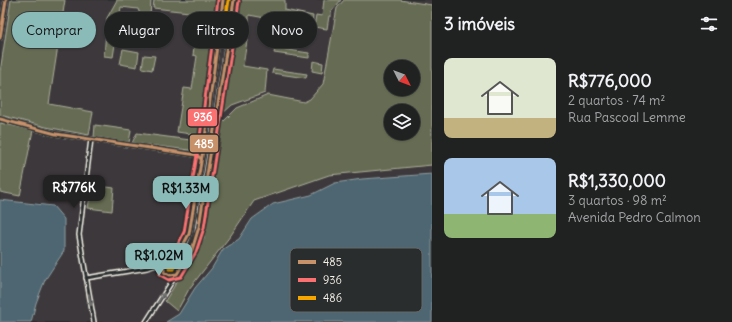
<!DOCTYPE html>
<html lang="pt">
<head>
<meta charset="utf-8">
<style>
  :root { --surface:#202222; --page:#2d2f2f; --text:#f1f3f6; --muted:#a2a4a5; --line:#3d3f40; --accent:#8bbbb9 }
  body { margin:0; font-family:Delius,sans-serif; background:var(--page); color:var(--text); height:100vh; display:flex; flex-direction:column; font-size:15px; white-space:nowrap }
  * { box-sizing:border-box; margin:0 }
  p { font-size:13px; color:var(--muted) }
  .icon { flex:none; width:22px; height:22px; fill:none; stroke:currentColor; stroke-width:2; stroke-linecap:round; stroke-linejoin:round }
  .map { position:relative; flex:1; overflow:hidden }
  .drawer { display:flex; flex-direction:column; background:var(--surface); width:300px }
  .drawer>* { flex:none }
  .hud { position:absolute; left:12px; top:12px; width:360px; height:36px; display:flex; gap:8px }
  .needle { width:26px; rotate:132deg }
  .buttons { position:absolute; left:384px; top:60px; display:grid; gap:8px }
  .buttons a { display:grid; place-items:center; width:36px; height:36px; border-radius:50%; background:var(--surface); box-shadow:0 1px 3px #0004,0 0 0 1px var(--line); font-size:20px }
  .price { position:absolute; translate:-50% -34px; padding:0 9px; border-radius:8px; background:var(--accent); color:#111; font-size:13px; line-height:26px; filter:drop-shadow(0 1px 2px #0008) }
  .price::after { content:''; position:absolute; left:50%; top:24px; width:12px; height:9px; margin-left:-6px; background:inherit; clip-path:polygon(0 0,100% 0,50% 100%) }
  .price.selected { background:#222; color:#fff }
  ul { padding:0; list-style:none }
  li { display:flex; align-items:center; gap:12px; height:100px; padding:0 12px }
  li span { display:grid; place-items:center; flex:none; width:112px; height:80px; border-radius:8px; color:#555 }
  li>.icon { margin-inline-start:auto }
  span .icon { width:48px; height:48px; fill:#fffc; stroke-width:1 }
  li b { font-size:17px }
  h2 { display:flex; justify-content:space-between; align-items:center; height:48px; padding:0 12px; font-size:17px }
  .tag { padding:0 14px; border-radius:18px; background:var(--surface); box-shadow:0 1px 3px #0004,0 0 0 1px var(--line); font-size:14px; line-height:36px }
  .tag.selected { background:var(--accent); color:#111 }
  main { display:flex; flex:1; min-height:0 }
  .map>svg:first-child { display:block }
</style>
</head>
<body>
<main>
<div class="map">
<svg width="432" height="322" viewBox="0 0 432 322">
  <rect width="100%" height="100%" fill="#2a2d2e"/>
  <filter id="ink" filterUnits="userSpaceOnUse"><feTurbulence type="fractalNoise" baseFrequency=".025" numOctaves="2"/><feDisplacementMap in="SourceGraphic" scale="8" xChannelSelector="R" yChannelSelector="G"/><feConvolveMatrix kernelMatrix="1 2 1 2 8 2 1 2 1" color-interpolation-filters="sRGB"/></filter>
  <g filter="url(#ink)">
    <path fill="#3d393a" fill-rule="evenodd" d="M0 0H432V174L362 179 335 183 311 195 273 204 252 219 239 239 229 245 221 252 212 268 195 288 179 314 166 322H31L36 303 45 280 64 251V219L39 203H14L0 200ZM391 67H413V89H391ZM391 111H413V133H391Z"/>
    <g fill="#666c52" stroke="#adae9d" fill-rule="evenodd">
      <polygon points="11,0 65,0 49,104 93,112 89,135 46,127 0,115 0,72"/>
      <polygon points="117,0 151,0 150,18 147,20 141,17 138,9 121,7 113,57 104,56 107,18"/>
      <polygon points="154,0 220,0 215,37 186,33 189,12 153,8"/>
      <polygon points="241,0 285,0 285,10 313,16 312,27 308,28 311,30 310,39 276,33 278,22 276,20 249,15 249,22 238,21"/>
      <polygon points="324,0 341,0 331,12 331,16 329,16 327,29 314,27 316,15 322,16"/>
      <path d="M344 0H400L432 5V165L329 175 254 201 231 235 189 289 177 311 165 301 204 238 221 124 237 108 268 95 304 102 310 99 323 84 337 8ZM391 67H413V89H391ZM391 111H413V133H391Z"/>
      <polygon points="237,25 249,28 243,66 267,70 265,93 232,105 221,115"/>
      <polygon points="195,40 213,42 198,135 177,132 184,88 192,89 197,56 193,55"/>
      <polygon points="275,48 309,53 309,58 274,53"/>
      <polygon points="123,49 139,52 137,67 120,64"/>
      <polygon points="144,55 155,56 152,70 142,68"/>
      <polygon points="313,61 323,63 322,73 312,71"/>
      <polygon points="273,69 307,74 306,78 272,73"/>
      <polygon points="0,123 33,130 20,196 0,192"/>
      <polygon points="95,125 131,130 129,143 94,137"/>
      <polygon points="137,133 198,141 197,151 132,143"/>
      <polygon points="92,185 114,188 112,211 88,208"/>
    </g>
    <g fill="#4d6672" stroke="#909ea1">
      <polygon points="146,27 153,28 152,31 157,32 157,34 149,33 148,43 140,42 141,37 145,37"/>
      <polygon points="432,174 432,322 166,322 179,314 195,288 212,268 223,249 239,239 252,219 273,204 311,195 335,183 362,179"/>
      <polygon points="0,200 53,206 64,219 64,251 45,280 36,303 31,322 0,322"/>
    </g>
    <g fill="none" stroke-linecap="round" stroke-linejoin="round">
      <g stroke="#f4f1e8" stroke-width="6">
        <g id="minor">
          <polyline points="0,38 6,0"/>
          <polyline points="0,119 56,134 197,155 201,159"/>
          <polyline points="91,139 79,235 94,322"/>
          <path d="M177 274 168 275 164 269C166 262 173 260 178 255 183 249 186 242 189 234L205 138 223 0"/>
          <polyline points="86,278 147,268 167,262"/>
          <polyline points="146,322 192,250 196,240 234,0"/>
        </g>
      </g>
      <use href="#minor" stroke="#2a2d2e" stroke-width="3"/>
      <g stroke="#2a2d2e" stroke-width="6">
        <g id="bus-1">
          <polyline points="223,0 205,138 189,234 178,255 164,266 164,272 170,275 177,274 192,250 199,227 234,0"/>
          <polyline points="0,38 6,0"/>
          <polyline points="0,119 56,134 197,155 201,159"/>
        </g>
      </g>
      <g stroke="#2a2d2e" stroke-width="6">
        <polyline id="bus-2" points="218,0 200,137 184,232 174,252 159,265 160,275 169,280 181,277 196,252 204,228 239,1"/>
      </g>
      <g stroke="#2a2d2e" stroke-width="6">
        <g id="bus-3">
          <polyline points="228,1 223,38 229,0"/>
          <polygon points="180,260 174,269 169,269 169,268"/>
        </g>
      </g>
      <use href="#bus-1" stroke="#c7916a" stroke-width="3"/>
      <use href="#bus-2" stroke="#fb7171" stroke-width="3"/>
      <use href="#bus-3" stroke="#f7a600" stroke-width="3"/>
    </g>
    <defs><path id="oneway-shaft" d="M-6 0H5M1.5-3L5.5 0L1.5 3" fill="none" stroke-width="1.6" stroke-linecap="round" stroke-linejoin="round"/></defs>
    <g stroke="#71726f">
      <use href="#oneway-shaft" transform="translate(161 298) rotate(-57)"/>
      <use href="#oneway-shaft" transform="translate(90 300) rotate(79)"/>
    </g>
  </g>
  <rect x="290" y="248" width="132" height="64" rx="6" fill="#2a2d2e" stroke="#676866" stroke-width="1"/>
  <rect x="298" y="260" width="18" height="4" fill="#c7916a"/>
  <rect x="298" y="278" width="18" height="4" fill="#fb7171"/>
  <rect x="298" y="296" width="18" height="4" fill="#f7a600"/>
  <g font-size="11" fill="#f4f1e8">
    <text x="323" y="266">485</text>
    <text x="323" y="284">936</text>
    <text x="323" y="302">486</text>
  </g>
  <g stroke="#2a2d2e" stroke-width="1.5">
    <rect x="187" y="108" width="31" height="19" rx="4" fill="#fb7171"/>
    <rect x="189" y="134" width="30" height="19" rx="4" fill="#c7916a"/>
  </g>
  <g font-size="11" text-anchor="middle" font-weight="bold" fill="#fff">
    <text x="203" y="121">936</text>
    <text x="204" y="148">485</text>
  </g>
</svg>
<div class="buttons">
<a><svg class="needle" viewBox="-14 -14 28 28"><path d="M0-13l5 13h-10z" fill="#e53935"/><path d="M0 13l5-13h-10z" fill="#a2a4a5"/></svg></a>
<a><svg class="icon" aria-label="layers" viewBox="0 0 24 24"><path d="M12 4l9 5-9 5-9-5zM3 14l9 5 9-5"/></svg></a>
</div>
<b class="price selected" style="left:74px;top:209px">R$776K</b>
<b class="price" style="left:186px;top:210px">R$1.33M</b>
<b class="price" style="left:159px;top:277px">R$1.02M</b>
<div class="hud">
<a class="tag selected">Comprar</a>
<a class="tag">Alugar</a>
<a class="tag">Filtros</a>
<a class="tag">Novo</a>
</div>
</div>
<section class="drawer">
<h2>3 imóveis<svg class="icon" aria-label="filters" viewBox="0 0 24 24"><path d="M4 7h16M4 17h16"/><circle cx="9" cy="7" r="2"/><circle cx="15" cy="17" r="2"/></svg></h2>
<ul>
<li><span style="background:linear-gradient(#dfe7d0 75%,#c2b280 0)"><svg class="icon" aria-label="home" viewBox="0 0 24 24"><path d="M3 11l9-7 9 7M6 9v11h12V9"/></svg></span><div><b>R$776,000</b><p>2 quartos · 74 m²</p><p>Rua Pascoal Lemme</p></div></li>
<li><span style="background:linear-gradient(#a9c7e8 70%,#8fb573 0)"><svg class="icon" aria-label="home" viewBox="0 0 24 24"><path d="M3 11l9-7 9 7M6 9v11h12V9"/></svg></span><div><b>R$1,330,000</b><p>3 quartos · 98 m²</p><p>Avenida Pedro Calmon</p></div></li>
</ul>
</section>
</main>
</body>
</html>
